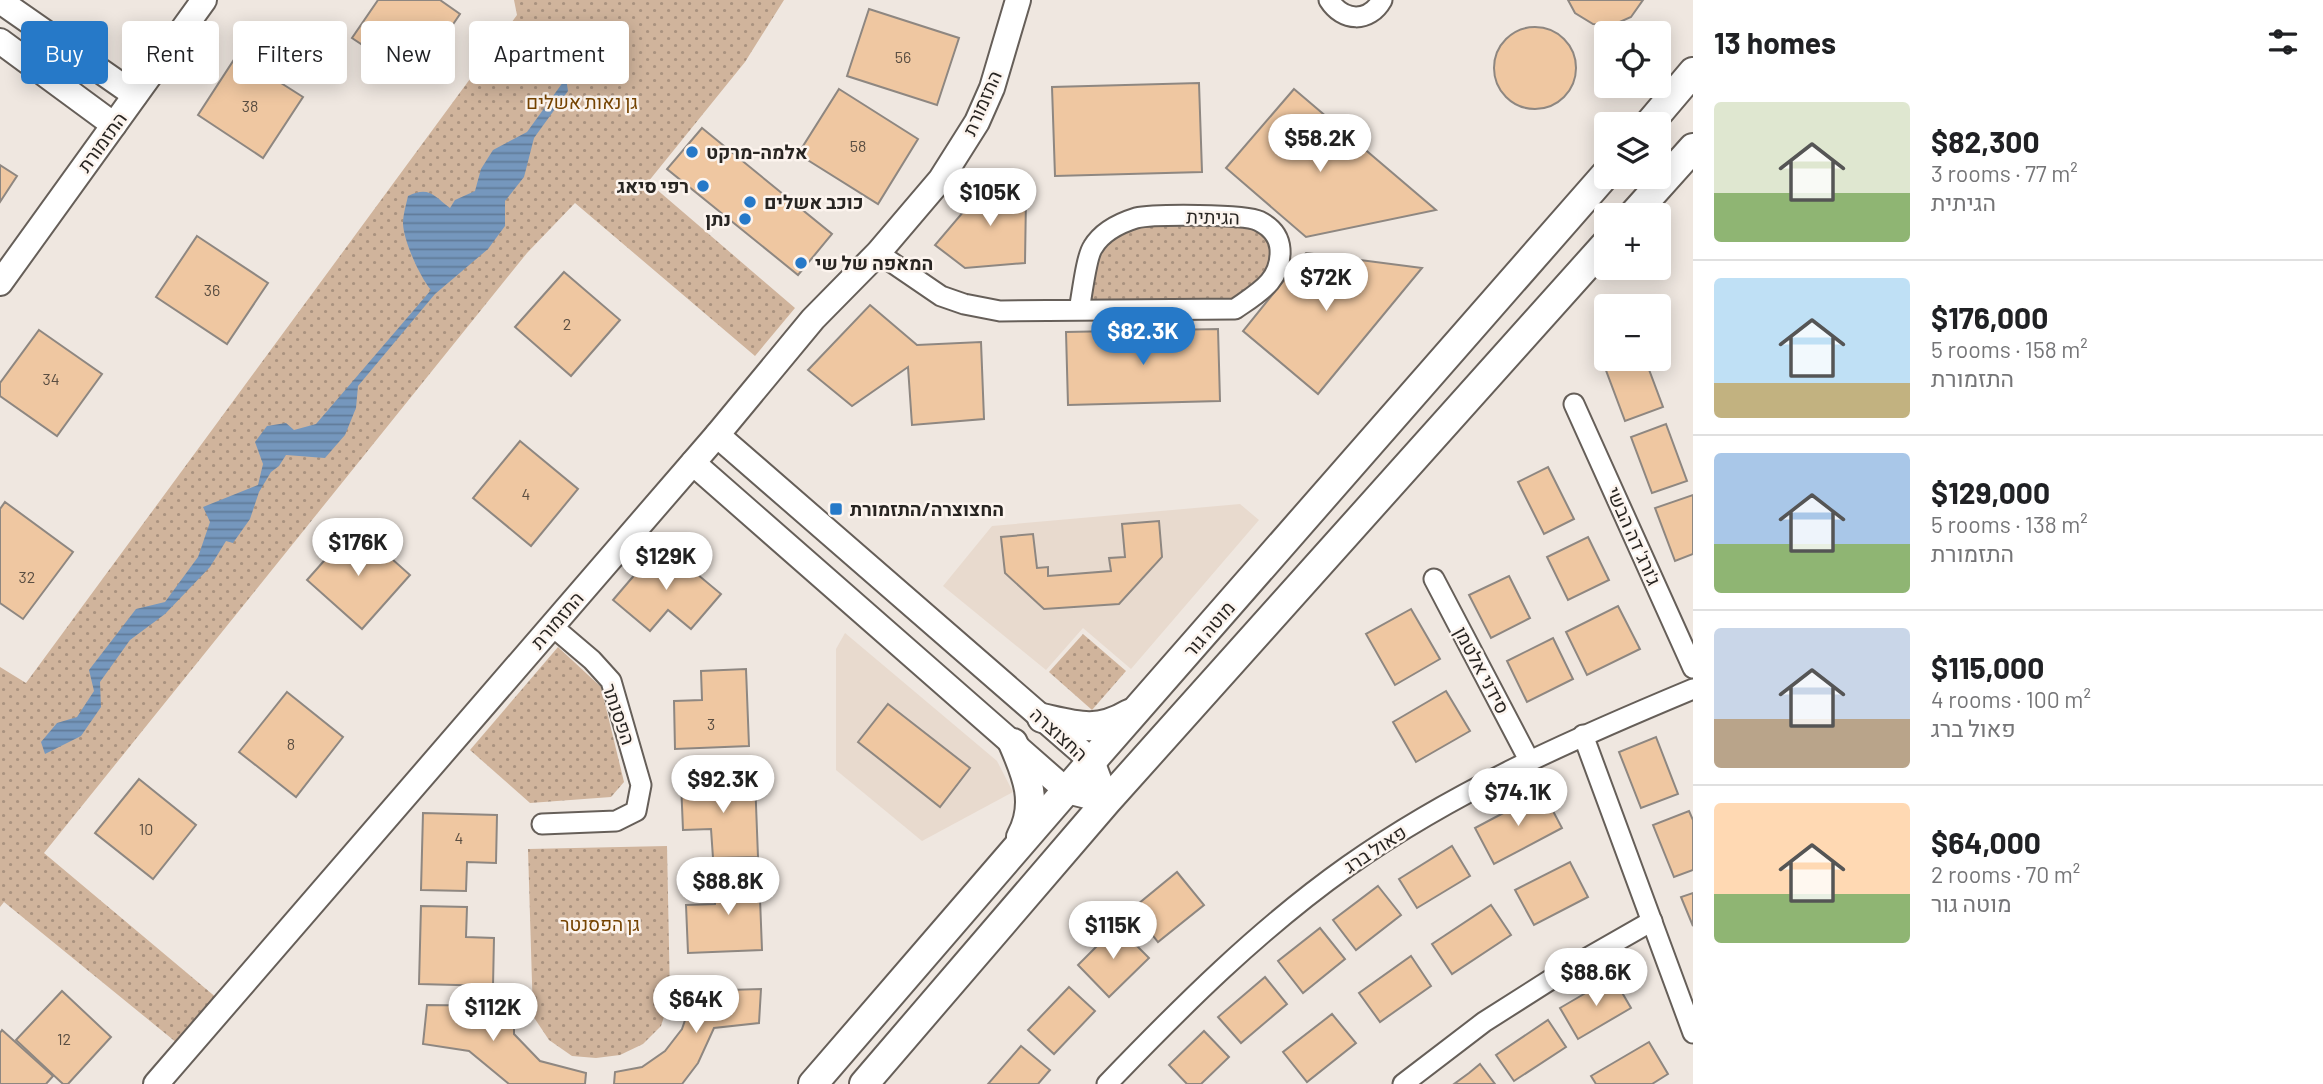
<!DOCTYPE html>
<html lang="en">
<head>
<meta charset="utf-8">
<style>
  :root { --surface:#fff; --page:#f6f6f6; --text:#202124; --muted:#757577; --line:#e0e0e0; --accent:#2679c8 }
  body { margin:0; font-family:Barlow,Heebo,sans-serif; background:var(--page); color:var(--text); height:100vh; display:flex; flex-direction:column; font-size:26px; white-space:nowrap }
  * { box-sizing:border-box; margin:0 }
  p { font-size:23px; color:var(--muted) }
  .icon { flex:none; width:38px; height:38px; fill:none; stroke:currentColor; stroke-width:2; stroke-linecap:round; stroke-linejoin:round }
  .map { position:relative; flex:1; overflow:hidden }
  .details { display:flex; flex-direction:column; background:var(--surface); width:630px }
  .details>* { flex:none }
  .guide { position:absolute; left:21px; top:21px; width:665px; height:63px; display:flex; gap:14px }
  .controls { position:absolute; left:1594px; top:21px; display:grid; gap:14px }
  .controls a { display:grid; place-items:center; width:77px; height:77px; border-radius:7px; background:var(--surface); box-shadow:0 4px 18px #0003; font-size:35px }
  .price { position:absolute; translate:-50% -60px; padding:0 16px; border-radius:24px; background:#fff; color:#222; font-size:23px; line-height:46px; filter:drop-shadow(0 2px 4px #0008) }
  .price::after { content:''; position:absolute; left:50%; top:42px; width:21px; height:16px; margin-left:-10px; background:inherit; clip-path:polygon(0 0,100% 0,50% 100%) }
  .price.active { background:var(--accent); color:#fff }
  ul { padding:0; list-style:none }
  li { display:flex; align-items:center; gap:21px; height:175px; padding:0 21px }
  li+li { border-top:2px solid var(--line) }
  li span { display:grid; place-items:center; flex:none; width:196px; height:140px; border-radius:7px; color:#555 }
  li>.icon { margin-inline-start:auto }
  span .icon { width:84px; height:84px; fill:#fffc; stroke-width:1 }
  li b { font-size:30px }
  h2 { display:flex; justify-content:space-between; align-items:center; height:84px; padding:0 21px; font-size:30px }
  .chip { padding:0 24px; border-radius:7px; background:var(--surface); box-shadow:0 4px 18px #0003; font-size:24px; line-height:63px }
  .chip.active { background:var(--accent); color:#fff }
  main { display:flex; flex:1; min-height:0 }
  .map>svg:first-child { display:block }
</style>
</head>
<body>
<main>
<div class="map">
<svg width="1693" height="1084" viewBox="0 0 1693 1084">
  <defs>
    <pattern id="park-dots" width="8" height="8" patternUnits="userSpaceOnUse" patternTransform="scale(1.75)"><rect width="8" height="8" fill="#d0b49c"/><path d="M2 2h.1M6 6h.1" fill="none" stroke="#a9927f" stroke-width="1.8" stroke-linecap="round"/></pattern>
    <pattern id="water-rules" width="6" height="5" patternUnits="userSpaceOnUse" patternTransform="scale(1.75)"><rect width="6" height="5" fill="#7597bd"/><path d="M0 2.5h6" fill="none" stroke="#607b99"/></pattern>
  </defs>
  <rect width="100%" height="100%" fill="#efe7e0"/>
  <g fill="#e8dace">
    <polygon points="1240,504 1259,520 1131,669 1083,628 1046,670 943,586 992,526"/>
    <polygon points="845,633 997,761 1013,792 922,841 836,770 836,649"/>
  </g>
  <g fill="url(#park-dots)">
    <polygon points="514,0 784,0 745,62 648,182 795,308 755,356 575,203 527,253 44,853 218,999 177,1043 4,902 0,907 0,667 26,683 517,15"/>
    <polygon points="1240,223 1255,227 1271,242 1269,272 1232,301 1090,302 1100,250 1118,234 1138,226"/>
    <polygon points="1083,634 1126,671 1092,710 1049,672"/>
    <polygon points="558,647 601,687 624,782 611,797 530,803 470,750"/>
    <polygon points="667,846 670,998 661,1026 643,1044 620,1055 596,1058 572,1056 549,1040 533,1016 528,849"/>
  </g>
  <path fill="url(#water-rules)" d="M566 78 568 91 534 138 524 177 505 201V226L488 249 435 294 358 386 356 408 345 435 325 458 286 455 279 466 271 472 259 492 250 519 233 543 226 541 210 567 165 614 130 640 100 682 101 707 81 736 45 754 41 742 57 723 77 717 94 691 89 670 136 609 165 602 198 557 210 522 203 507 258 485 263 464 255 442 267 426 286 423 294 430 316 424 431 290C420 277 404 242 403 224 403 215 406 205 408 196 429 186 433 195 450 208L455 200 475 191 481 169 493 150 527 132Z"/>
  <g fill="#efc7a1" stroke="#8e8781" stroke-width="2">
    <polygon points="378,0 440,0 460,14 415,80 352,38"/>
    <polygon points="1568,0 1643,0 1631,17 1613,25 1593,24 1575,13"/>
    <polygon points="869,9 959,38 937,105 847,76"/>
    <circle cx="1535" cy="68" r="41"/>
    <polygon points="237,55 303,97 263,158 198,115"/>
    <polygon points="1199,83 1202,172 1055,176 1052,87"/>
    <polygon points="839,89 918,139 878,204 798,154"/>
    <polygon points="1294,89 1436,210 1306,237 1226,168"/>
    <polygon points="702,128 832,234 798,275 667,169"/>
    <polygon points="0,165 17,176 0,202"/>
    <polygon points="998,171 1026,197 1025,263 965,268 935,245"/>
    <polygon points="197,236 268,283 227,344 156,297"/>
    <polygon points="1306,253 1422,268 1318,394 1243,331"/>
    <polygon points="564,272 620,320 571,376 515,327"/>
    <polygon points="870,305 917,345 981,342 984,419 912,425 908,367 852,406 808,370"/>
    <polygon points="1218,329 1220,401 1068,405 1066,332"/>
    <polygon points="39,330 102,374 57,436 0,396 0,383"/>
    <polygon points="1621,359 1645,359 1663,407 1625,421 1604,365"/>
    <polygon points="1666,424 1687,481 1652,493 1631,437"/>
    <polygon points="520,441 578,489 531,546 473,498"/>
    <polygon points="1548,467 1574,519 1544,534 1518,482"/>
    <polygon points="1693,495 1693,554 1675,561 1655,508"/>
    <polygon points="5,502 73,552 23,619 0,603 0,509"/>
    <polygon points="1159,521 1162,557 1119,604 1044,609 1005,573 1001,537 1033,534 1037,568 1048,567 1048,576 1111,571 1109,558 1125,557 1122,524"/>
    <polygon points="355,526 410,575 362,629 307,580"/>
    <polygon points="1588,537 1609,580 1568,600 1547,557"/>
    <polygon points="661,544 721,594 691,629 668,610 650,631 613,600"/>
    <polygon points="1509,576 1530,618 1491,638 1469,595"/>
    <polygon points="1618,606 1640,649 1587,675 1566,632"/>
    <polygon points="1411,609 1440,659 1395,685 1366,634"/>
    <polygon points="1553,638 1573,679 1527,702 1507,661"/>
    <polygon points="746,669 749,746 675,749 674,701 702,700 701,671"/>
    <polygon points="1446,691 1470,731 1416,762 1393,722"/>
    <polygon points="287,692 343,737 296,797 239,752"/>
    <polygon points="888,704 970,768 940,807 858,742"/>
    <polygon points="1656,737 1678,794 1641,808 1619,752"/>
    <polygon points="139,779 196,825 153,879 95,833"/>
    <polygon points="755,779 758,857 713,858 711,829 683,830 681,782"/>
    <polygon points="1543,792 1562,828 1494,864 1475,828"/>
    <polygon points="1689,811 1693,820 1693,870 1674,877 1653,825"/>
    <polygon points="423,813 497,815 496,863 467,862 466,891 421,890"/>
    <polygon points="1452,846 1470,876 1417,908 1399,879"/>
    <polygon points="1570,862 1588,897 1534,925 1515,890"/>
    <polygon points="1177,872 1204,905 1158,942 1132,909"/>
    <polygon points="759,873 762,950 688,953 686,905 715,904 714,875"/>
    <polygon points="1378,886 1401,915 1356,950 1333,920"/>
    <polygon points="1693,893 1693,926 1681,897"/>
    <polygon points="1491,905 1511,935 1452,974 1432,944"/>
    <polygon points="421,906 467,907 466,937 494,938 493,986 419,984"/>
    <polygon points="1117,926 1149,958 1109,997 1078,965"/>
    <polygon points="1320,928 1345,959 1303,993 1278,961"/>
    <polygon points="1411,956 1431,986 1380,1022 1359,993"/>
    <polygon points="1265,977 1287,1004 1241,1043 1218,1017"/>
    <polygon points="1613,977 1631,1008 1578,1039 1560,1008"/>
    <polygon points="1069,987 1095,1011 1054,1054 1028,1030"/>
    <polygon points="761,989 759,1023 714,1028 698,1063 682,1084 614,1084 615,1072 642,1067 665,1051 682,1029 695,991"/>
    <polygon points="62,991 111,1037 68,1084 63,1084 16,1040"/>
    <polygon points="427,1005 514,1006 514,1034 540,1061 586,1073 585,1084 509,1084 469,1051 423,1044"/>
    <polygon points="1332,1014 1356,1043 1307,1082 1283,1052"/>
    <polygon points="1548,1020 1566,1047 1514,1081 1496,1055"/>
    <polygon points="2,1030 53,1076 46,1084 0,1084 0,1033"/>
    <polygon points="1204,1031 1229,1057 1201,1084 1187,1084 1169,1065"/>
    <polygon points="1649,1042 1668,1074 1652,1084 1596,1084 1591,1076"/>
    <polygon points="1021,1046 1050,1070 1038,1084 988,1084"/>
    <polygon points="1480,1064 1495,1084 1454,1084 1469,1073"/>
  </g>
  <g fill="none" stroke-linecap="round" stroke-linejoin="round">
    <g stroke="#665f59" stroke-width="23">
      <g id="minor">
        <path d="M1329 0C1343 22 1369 23 1382 0"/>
        <path d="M878 253 941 296 964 304 1000 311 1235 309C1258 293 1282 281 1280 249 1279 236 1271 227 1259 221 1245 214 1153 214 1136 218 1120 223 1102 232 1093 247 1086 257 1082 296 1079 310"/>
        <polyline points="1574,404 1693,668"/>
        <polyline points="1434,579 1529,760"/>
        <polyline points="1583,735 1693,1033"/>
        <polyline points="542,824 616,821 636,811 641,785 611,681 592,660 552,626"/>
        <path d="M1107 1084C1182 1006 1259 929 1348 866 1454 791 1573 739 1693 689"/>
        <polyline points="1403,1084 1484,1022 1561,973 1652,921"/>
      </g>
    </g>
    <g stroke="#665f59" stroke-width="28">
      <g id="tertiary">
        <polyline points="0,1 135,95"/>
        <polyline points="0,41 114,125"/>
        <polyline points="0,283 204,0"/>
        <polyline points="717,435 1092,761 1107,801"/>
        <polyline points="693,463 1067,791 1107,801"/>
        <polyline points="156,1084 717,435 813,319 878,253 941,179 977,122 992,88 1018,0"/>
      </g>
    </g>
    <g stroke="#665f59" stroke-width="32">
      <g id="secondary">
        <polyline points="1649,124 1693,72"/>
        <polyline points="1633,215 1693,148"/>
        <path d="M1042 718C1077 726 1097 733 1129 714"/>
        <path d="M1013 743C1027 775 1039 804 1021 837"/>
        <polyline points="813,1084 1091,762 1606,174"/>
        <polyline points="864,1084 1107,801 1606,244"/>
      </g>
    </g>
    <use href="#minor" stroke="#fff" stroke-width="19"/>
    <use href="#tertiary" stroke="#fff" stroke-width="24"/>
    <use href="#secondary" stroke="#fff" stroke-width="28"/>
  </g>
  <g fill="#2679c8" stroke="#fcf4ee" stroke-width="2.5">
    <circle cx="692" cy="152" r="7"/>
    <circle cx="703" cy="186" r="7"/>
    <circle cx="750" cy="202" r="7"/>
    <circle cx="745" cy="219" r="7"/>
    <circle cx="801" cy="263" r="7"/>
    <rect x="829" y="502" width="14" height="14" rx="3.5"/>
  </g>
  <g text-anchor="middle" stroke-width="5" stroke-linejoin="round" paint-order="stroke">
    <g font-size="16" fill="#5a4e42">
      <text x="903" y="63">56</text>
      <text x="250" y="112">38</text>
      <text x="858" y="152">58</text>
      <text x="212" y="296">36</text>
      <text x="567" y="330">2</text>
      <text x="51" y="385">34</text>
      <text x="526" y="500">4</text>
      <text x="27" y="583">32</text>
      <text x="711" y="730">3</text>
      <text x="291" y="750">8</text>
      <text x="146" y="835">10</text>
      <text x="459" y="844">4</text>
      <text x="64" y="1045">12</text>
    </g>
    <g font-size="19" fill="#754301" stroke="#fcf4ee">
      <text x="582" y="109">גן נאות אשלים</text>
      <text x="600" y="931">גן הפסנטר</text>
    </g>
    <g font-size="19" fill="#282522" stroke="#fcf4ee">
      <text transform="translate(982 103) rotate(-66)" y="7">התזמורת</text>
      <text transform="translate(102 142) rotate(-54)" y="7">התזמורת</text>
      <text transform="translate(1213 217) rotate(1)" y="7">הגיתית</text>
      <text transform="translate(1634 536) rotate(66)" y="7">ג'ורג' דה הבשי</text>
      <text transform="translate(557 620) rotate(-49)" y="7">התזמורת</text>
      <text transform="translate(1209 629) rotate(-49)" y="7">מוטה גור</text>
      <text transform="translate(1482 670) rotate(62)" y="7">סידני אלטמן</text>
      <text transform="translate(619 714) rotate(71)" y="7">הפסנתר</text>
      <text transform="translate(1059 734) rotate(42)" y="7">החצוצרה</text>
      <text transform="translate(1375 849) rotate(-33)" y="7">פאול ברג</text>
    </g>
    <g font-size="19" font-weight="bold" fill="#282522" stroke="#fcf4ee" text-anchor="start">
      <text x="706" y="159">אלמה-מרקט</text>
      <text x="689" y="193" text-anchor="end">רפי סיאג</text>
      <text x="764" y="209">כוכב אשלים</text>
      <text x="731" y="226" text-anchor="end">נתן</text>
      <text x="815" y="270">המאפה של שי</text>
      <text x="850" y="516">החצוצרה/התזמורת</text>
    </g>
  </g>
</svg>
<div class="controls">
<a><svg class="icon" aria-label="locate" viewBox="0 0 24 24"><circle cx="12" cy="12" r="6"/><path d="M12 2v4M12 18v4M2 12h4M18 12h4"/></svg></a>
<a><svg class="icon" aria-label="layers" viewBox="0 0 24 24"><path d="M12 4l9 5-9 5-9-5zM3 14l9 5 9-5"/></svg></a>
<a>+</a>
<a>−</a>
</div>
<b class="price" style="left:1320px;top:174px">$58.2K</b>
<b class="price" style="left:990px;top:228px">$105K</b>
<b class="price" style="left:1326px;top:313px">$72K</b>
<b class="price active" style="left:1143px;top:367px">$82.3K</b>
<b class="price" style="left:358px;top:578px">$176K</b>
<b class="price" style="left:666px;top:592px">$129K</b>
<b class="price" style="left:723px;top:815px">$92.3K</b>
<b class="price" style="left:1518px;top:828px">$74.1K</b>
<b class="price" style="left:728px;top:917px">$88.8K</b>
<b class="price" style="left:1113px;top:961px">$115K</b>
<b class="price" style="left:1596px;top:1008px">$88.6K</b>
<b class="price" style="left:696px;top:1035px">$64K</b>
<b class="price" style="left:493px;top:1043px">$112K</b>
<div class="guide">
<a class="chip active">Buy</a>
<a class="chip">Rent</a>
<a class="chip">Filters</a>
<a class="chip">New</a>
<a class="chip">Apartment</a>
</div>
</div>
<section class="details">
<h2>13 homes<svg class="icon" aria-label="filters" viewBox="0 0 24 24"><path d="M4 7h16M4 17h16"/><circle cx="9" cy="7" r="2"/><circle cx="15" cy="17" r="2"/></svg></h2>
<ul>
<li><span style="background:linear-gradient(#dfe7d0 65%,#8fb573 0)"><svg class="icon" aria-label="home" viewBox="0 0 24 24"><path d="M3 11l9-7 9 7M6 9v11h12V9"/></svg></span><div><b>$82,300</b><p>3 rooms · 77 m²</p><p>הגיתית</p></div></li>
<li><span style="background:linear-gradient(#bfe0f5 75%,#c2b280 0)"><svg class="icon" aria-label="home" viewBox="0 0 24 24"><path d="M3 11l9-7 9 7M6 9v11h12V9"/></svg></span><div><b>$176,000</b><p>5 rooms · 158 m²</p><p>התזמורת</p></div></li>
<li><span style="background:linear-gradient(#a9c7e8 65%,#8fb573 0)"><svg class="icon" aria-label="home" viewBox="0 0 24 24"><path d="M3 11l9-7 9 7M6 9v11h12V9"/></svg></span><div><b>$129,000</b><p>5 rooms · 138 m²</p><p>התזמורת</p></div></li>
<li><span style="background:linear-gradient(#c9d6e8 65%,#b9a48a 0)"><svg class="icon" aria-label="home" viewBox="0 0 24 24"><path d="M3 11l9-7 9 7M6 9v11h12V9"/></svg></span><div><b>$115,000</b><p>4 rooms · 100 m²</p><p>פאול ברג</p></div></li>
<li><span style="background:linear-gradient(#ffd9b3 65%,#8fb573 0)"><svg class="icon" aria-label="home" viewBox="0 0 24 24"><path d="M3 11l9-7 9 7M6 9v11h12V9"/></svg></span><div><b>$64,000</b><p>2 rooms · 70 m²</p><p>מוטה גור</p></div></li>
</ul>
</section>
</main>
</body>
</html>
